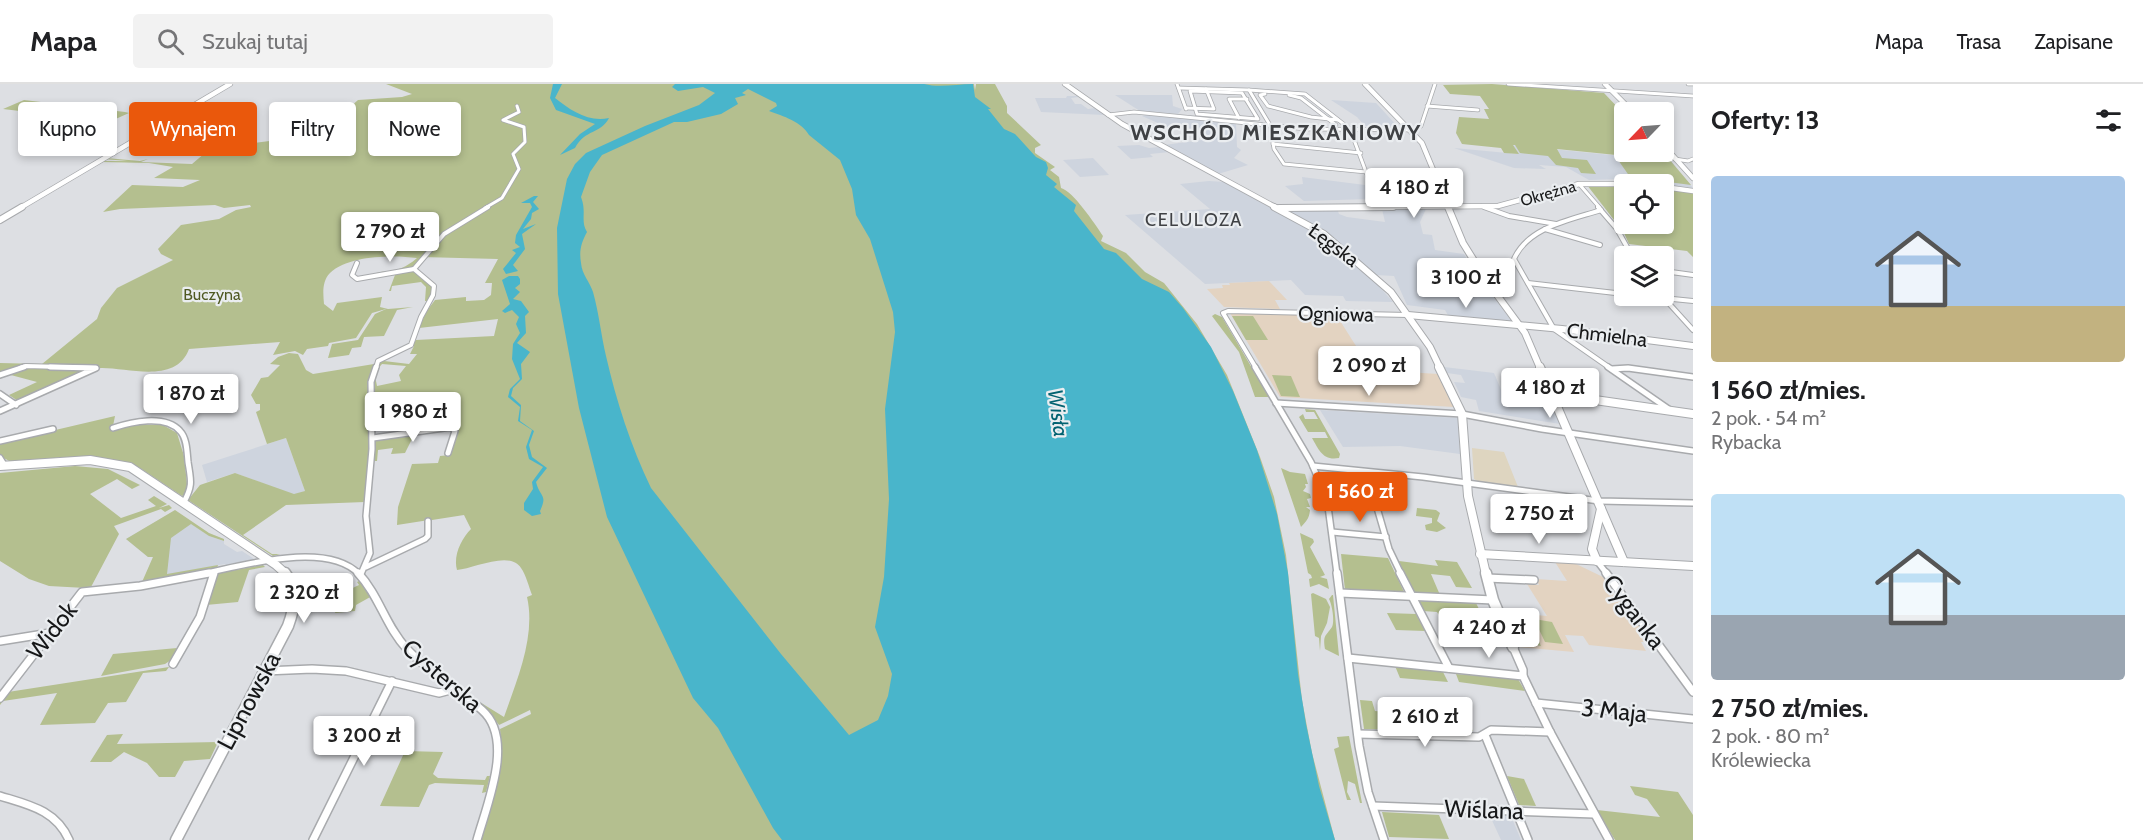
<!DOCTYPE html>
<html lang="pl">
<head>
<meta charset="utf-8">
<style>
  :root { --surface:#fff; --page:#f2f2f2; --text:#202124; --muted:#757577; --line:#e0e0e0; --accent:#ea580c }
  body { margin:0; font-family:Cabin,sans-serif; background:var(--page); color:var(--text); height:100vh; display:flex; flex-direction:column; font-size:22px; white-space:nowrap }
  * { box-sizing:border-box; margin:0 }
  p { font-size:20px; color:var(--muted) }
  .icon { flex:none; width:33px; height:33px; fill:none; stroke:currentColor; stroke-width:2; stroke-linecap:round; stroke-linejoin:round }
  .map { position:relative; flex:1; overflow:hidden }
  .drawer { display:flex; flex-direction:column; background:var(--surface); width:450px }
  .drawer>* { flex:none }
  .hud { position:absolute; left:18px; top:18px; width:570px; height:54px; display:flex; gap:12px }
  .needle { width:39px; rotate:245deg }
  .buttons { position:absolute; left:1614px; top:18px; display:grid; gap:12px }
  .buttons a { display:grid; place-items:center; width:60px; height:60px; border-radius:6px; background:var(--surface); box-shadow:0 3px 9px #0003; font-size:30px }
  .price { position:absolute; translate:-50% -51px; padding:0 14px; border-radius:6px; background:#fff; color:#222; font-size:20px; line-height:39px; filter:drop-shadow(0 2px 3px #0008) }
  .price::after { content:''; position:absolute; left:50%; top:36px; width:18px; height:14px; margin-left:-9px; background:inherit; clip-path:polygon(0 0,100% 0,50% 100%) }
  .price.current { background:var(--accent); color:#fff }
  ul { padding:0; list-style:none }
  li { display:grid; align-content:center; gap:12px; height:318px; padding:0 18px }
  li span { display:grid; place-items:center; height:186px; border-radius:6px; color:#555 }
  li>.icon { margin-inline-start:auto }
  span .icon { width:108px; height:108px; fill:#fffc; stroke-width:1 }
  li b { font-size:26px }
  h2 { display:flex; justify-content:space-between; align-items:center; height:72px; padding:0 18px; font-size:26px }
  .pill { padding:0 21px; border-radius:6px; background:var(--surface); box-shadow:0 3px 9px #0003; font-size:21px; line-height:54px }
  .pill.current { background:var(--accent); color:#fff }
  header { display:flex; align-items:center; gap:36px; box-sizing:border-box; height:84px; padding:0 30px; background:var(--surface); border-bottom:2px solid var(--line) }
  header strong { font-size:28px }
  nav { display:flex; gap:33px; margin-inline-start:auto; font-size:21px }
  .search { width:420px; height:54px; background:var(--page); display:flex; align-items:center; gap:15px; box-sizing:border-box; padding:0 21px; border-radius:6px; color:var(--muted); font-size:22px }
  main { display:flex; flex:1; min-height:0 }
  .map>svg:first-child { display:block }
</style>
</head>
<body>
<header>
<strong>Mapa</strong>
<div class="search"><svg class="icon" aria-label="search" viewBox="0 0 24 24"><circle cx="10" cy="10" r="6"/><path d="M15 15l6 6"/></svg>Szukaj tutaj</div>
<nav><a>Mapa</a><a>Trasa</a><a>Zapisane</a></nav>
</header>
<main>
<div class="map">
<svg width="1693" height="756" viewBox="0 0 1693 756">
  <rect width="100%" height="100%" fill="#dddfe3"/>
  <g fill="#ced4de">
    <polygon points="1115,11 1172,11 1173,22 1182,25 1178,30 1140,27"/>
    <polygon points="1067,12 1078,12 1079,13 1071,14 1075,20 1081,20 1088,25 1095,24 1105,31 1041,28 1035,14 1066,14"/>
    <polygon points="1331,16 1376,19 1398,43 1365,42 1357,33"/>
    <polygon points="1152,30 1236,39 1237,63 1241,66 1234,74 1248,81 1218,90 1164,61 1202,56 1198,49 1167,43 1142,32"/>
    <polygon points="1139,61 1149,64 1160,63 1170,68 1150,70 1153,73 1131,75 1117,62"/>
    <polygon points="1512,61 1671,77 1693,104 1621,95 1589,96 1566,83 1539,81 1546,85 1514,84 1454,64 1518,70"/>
    <polygon points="1093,74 1109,91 1080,93 1063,76"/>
    <polygon points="1302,93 1365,101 1369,115 1304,117 1285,102 1303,100"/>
    <polygon points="1209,97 1224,98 1320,151 1376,199 1393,218 1346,217 1343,212 1305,211 1291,196 1205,200 1125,131 1210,125 1180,100"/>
    <polygon points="1337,124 1339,130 1347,133 1385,138 1382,125 1426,125 1420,138 1423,150 1432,151 1435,166 1464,170 1468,177 1446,175 1448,180 1442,179 1454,199 1485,202 1513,239 1449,233 1445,226 1407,221 1394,192 1376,191 1329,150 1288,128 1290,126"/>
    <polygon points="1444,283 1494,289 1505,315 1551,321 1560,340 1479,327 1476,316 1461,313 1457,304 1454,298 1465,299 1461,291 1447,289"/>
    <polygon points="1320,326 1458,334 1460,370 1400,362 1343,363"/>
    <polygon points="286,354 305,407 294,411 235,389 207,398 202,381"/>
    <polygon points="174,427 209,452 224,457 224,460 237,468 242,467 254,475 230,483 225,480 144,495 153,473 148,473 126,455"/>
    <polygon points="1490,732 1511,732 1521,756 1501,756"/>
  </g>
  <g fill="#e3d3c1">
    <polygon points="1269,197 1287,216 1275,216 1280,225 1224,223 1207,205 1223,204 1222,201 1230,201 1229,199"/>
    <polygon points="1230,229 1337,232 1363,273 1318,271 1327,290 1378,291 1376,286 1438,290 1454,323 1280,313"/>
    <polygon points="1555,478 1574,479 1603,493 1651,558 1641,558 1646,567 1589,561 1583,552 1565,551 1574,568 1518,563 1502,528 1547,532 1527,500 1539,501 1536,495 1567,497"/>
  </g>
  <polygon fill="#ded5c0" points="1472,364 1504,368 1518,403 1479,398 1474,395"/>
  <g fill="#b4bf8f">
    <path d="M386 0H974L975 6 976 0H995L1007 22V29L1041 61 1035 64V69L1055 83 1050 86 1059 93 1061 104C1073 107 1095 140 1103 152L1101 157 1126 169 1145 188 1164 199 1197 240 1227 291 1260 373 1274 413 1286 471 1302 616 1312 669 1335 756H480L502 669 500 645 531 630 530 626 499 641 486 624 470 612 504 633C517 596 536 552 527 513L532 511C529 503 526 491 521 484 510 466 473 485 457 486 453 472 461 455 471 445L464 431 432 436V446H430L429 436 397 441 398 423 412 380 438 379 440 372 450 371 457 345 452 341 426 344V335H420V327L379 335V338L374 339 372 307 375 292 377 302 401 297 399 291 406 282 382 280 376 287C379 278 381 277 390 272L384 277 409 280 417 270H410L414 262 398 269 409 264 416 256 494 252 498 235 419 244 426 228 435 216 466 213V217L484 216 491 211 492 199H485L498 175 422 173 412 184 367 193C386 182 394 194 417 174 393 171 349 171 330 189 322 197 323 209 324 220L333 227 337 219 382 213 380 223 388 225 413 223 397 226 384 252 364 253 361 263 352 264 349 271 328 274 332 260 358 256 375 230 386 225 372 229 356 254 329 259 328 262 307 265 303 271 295 267 273 271 280 258 189 265C176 301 126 283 100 284 77 286 43 314 18 317L9 311 37 298 7 290 0 293V279L42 280 97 235 101 224 117 204 173 176 161 170 158 165 181 141 219 135 236 126 251 123 250 121 224 124 215 121 120 125 103 128 132 101 183 103 200 96 154 94 173 83 149 79 101 78 83 88 101 77H127L104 75 106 74 140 77 148 75 141 78 192 80 205 69 223 63 331 49 339 44 343 36 338 31H284L304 30 318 25H348L358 16 402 13 412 10Z"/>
    <polygon points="1492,0 1604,9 1624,30 1624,68 1663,68 1691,101 1638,94 1639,93 1636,91 1633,92 1637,94 1630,93 1616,73 1636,73 1557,65 1562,74 1587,76 1596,90 1581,89 1578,84 1556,81 1548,72 1520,69 1515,61 1513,61 1519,70 1504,69 1501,64 1462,60 1456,49 1459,33 1489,35 1484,25 1489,25 1480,12 1450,10 1443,1 1438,1"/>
    <polygon points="24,16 125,28 129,29 109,38 96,36 84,42 67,40 78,34 3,25"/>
    <polygon points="1587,101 1624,101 1624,140 1664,140 1664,105 1693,109 1693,173 1687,167 1629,160 1624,149"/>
    <polygon points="410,187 415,187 434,202 429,217 425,217 426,203 421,198 392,202 391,207 389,207 395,191"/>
    <polygon points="1215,230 1222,233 1269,313 1255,313 1239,268 1212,232"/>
    <polygon points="1232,232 1253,232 1268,256 1246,256"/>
    <polygon points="289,269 298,270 306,286 313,290 374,280 368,311 369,366 365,418 286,421 243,451 272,470 280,470 273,472 188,416 200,401 235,389 294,410 305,407 286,354 267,360 256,328 260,326 260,320 256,320 251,311 261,294 268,293 280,281 270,280 278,273"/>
    <polygon points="1272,291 1291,292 1300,313 1281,312"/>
    <path d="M1305 325 1315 326 1340 370 1339 374C1323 377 1319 366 1312 354H1328L1325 348H1308L1299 333 1303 330 1305 335H1318L1314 328H1306Z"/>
    <path d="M115 332 113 342C136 333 156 333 180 341L162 337 127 340 163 341 177 349 184 372 188 409 182 412 140 384 123 377 63 373 13 379 0 372V359Z"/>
    <polygon points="412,350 414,351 405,369 391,370 393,364 378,366 377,377 374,377 374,356"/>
    <polygon points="75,382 108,385 140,401 132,405 117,395 90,410 121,434 156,422 148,416 154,412 167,420 159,424 169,421 172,424 165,428 161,425 114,442 119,450 91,503 106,501 104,505 49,502 29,495 0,477 0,389"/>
    <path d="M1281 384 1290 388 1305 390 1308 400H1305L1306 403 1303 407 1310 410 1311 414 1307 415 1310 423H1306L1310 426C1309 435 1307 436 1301 443Z"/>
    <polygon points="1417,424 1436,426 1440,429 1437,437 1446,444 1437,448 1426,446 1425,441 1432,439 1432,434 1416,432"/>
    <polygon points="175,426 209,449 224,455 224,457 209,452 191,440 171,454 167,490 218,481 217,484 142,498 153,473 148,473 126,455"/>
    <polygon points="1300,449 1313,455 1314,458 1310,463 1325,491 1320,493 1327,495 1329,505 1319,500 1310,503 1309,495 1312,494 1311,491 1308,489"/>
    <polygon points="1341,470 1388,474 1405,510 1345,506"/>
    <polygon points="1435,476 1457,478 1472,504 1456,503 1450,492 1431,490 1440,511 1413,509 1399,477 1438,482"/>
    <polygon points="263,481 265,483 249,486 238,518 206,521 218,489"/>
    <polygon points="361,496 372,512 356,521 355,527 335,529 342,509 359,501 357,498"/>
    <polygon points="1313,509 1326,515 1330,523 1327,539 1321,552 1320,567 1319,554 1315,552 1311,510"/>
    <path d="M1332 511H1333L1339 572 1325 565C1323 551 1325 553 1332 543 1335 538 1332 520 1329 515Z"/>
    <polygon points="1418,517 1476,519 1481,529 1494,530 1501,543 1455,541 1452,536 1442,536 1437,528 1423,527"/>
    <polygon points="1387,529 1416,530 1425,547 1396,546"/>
    <polygon points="1509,532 1528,535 1541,562 1522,559"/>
    <polygon points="1534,535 1552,538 1563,560 1545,558"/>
    <polygon points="177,564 171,576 165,580 101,592 113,570"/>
    <polygon points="1395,582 1442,586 1448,598 1400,594"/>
    <polygon points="169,583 166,587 143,589 126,618 108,619 95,639 40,641 57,609 3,617 0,621 0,617 8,608"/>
    <polygon points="1456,590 1518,595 1525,607 1459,598"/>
    <polygon points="1360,616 1372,617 1375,627 1386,628 1393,646 1364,645"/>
    <polygon points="1395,628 1467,634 1473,647 1402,646"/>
    <polygon points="123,650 117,660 218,658 210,675 184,677 175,693 159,693 147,679 124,668 111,678 90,678 107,651"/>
    <polygon points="1349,652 1362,719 1360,719 1355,700 1348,697 1347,708 1351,716 1347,716 1334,665 1339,663 1337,653"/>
    <polygon points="405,667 443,668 433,690 438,694 485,696 487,692 490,692 486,708 482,709 484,701 435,699 429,701 419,723 380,722"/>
    <polygon points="1507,692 1524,695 1536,722 1519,721"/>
    <polygon points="1630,702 1678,708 1693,731 1693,756 1615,756 1597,726 1660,733 1647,715 1635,711"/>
    <polygon points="1382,728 1439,731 1449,755 1389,753"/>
  </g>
  <g fill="#49b5cb" fill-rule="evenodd">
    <path d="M553 0H562L555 14C570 26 589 39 609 34 601 50 585 45 575 64L560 71 580 50 595 40 556 26 550 14Z"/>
    <path d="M675 0H924C940 4 956 0 973 0L975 13 991 25H988L1004 45 1015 50 1036 73 1046 78 1048 84 1046 91 1057 100 1054 103 1076 121 1074 127 1104 165 1116 169 1142 195 1169 208 1183 224 1211 263 1233 307 1257 366 1277 430 1288 489 1298 590 1306 640 1319 702 1335 756H782L773 744 718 644 693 614 607 433 579 324 558 210 557 144 567 95 575 80 586 69 645 42 699 21 715 9 703 3 678 7 672 3ZM748 5 776 19 777 22 769 27C783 32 802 38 809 51L840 76 852 105 856 131 870 155 893 228 895 248 885 325 889 415 884 493 875 543 892 590 888 612 878 636 849 651 781 570 651 404C631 363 616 316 606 272 601 251 599 229 593 208 590 198 582 191 581 179 579 167 581 159 587 148 580 137 587 128 581 113L590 88 602 71 674 38H687L721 30 738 20 735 14 746 11 742 9Z"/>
    <polygon points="534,112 538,112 533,118 539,125 532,129 531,135 523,145 536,140 522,150 525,165 513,181 518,187 506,190 503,185 516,169 512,166 520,163 515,159 516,151 532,123 530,119 521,119"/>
    <path d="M509 192H518L520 195V200L515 204 520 208 513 215 521 217 529 228 525 232 526 249 517 259 530 268 521 280 522 295 513 304 511 312 521 321 520 337 534 347 529 361 532 373 547 384 536 398C540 414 548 410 540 427L541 430 532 432 524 426V419L533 405 532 398 543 383 529 375 526 363 532 346 518 337 520 323 508 313 510 305 520 295 512 275 513 260 520 249 516 240 519 233 512 226 505 229 502 227 510 220 502 196Z"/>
  </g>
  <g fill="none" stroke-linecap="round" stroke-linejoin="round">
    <g stroke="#a8aaad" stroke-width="4.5">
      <g id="street-far3">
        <polyline points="1177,0 1186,25"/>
        <polyline points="1508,0 1693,12"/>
        <polyline points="1688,0 1693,0"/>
        <polyline points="1179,4 1249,6 1270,41 1274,65 1284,80 1366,88"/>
        <polyline points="1249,6 1305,10 1350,45 1379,123"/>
        <polygon points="1190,7 1242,9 1258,35 1197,30"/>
        <polyline points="1265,10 1260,11 1268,22 1311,33 1338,36"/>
        <polyline points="1289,11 1301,14 1336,41"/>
        <polyline points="1427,22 1478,26"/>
        <polyline points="1186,24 1214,25 1206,5"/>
        <polyline points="1108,31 1134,28 1307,45 1415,46 1421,42 1435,0"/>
        <polyline points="1239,34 1229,15 1247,15"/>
        <polyline points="1273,60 1361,69"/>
        <polyline points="1675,75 1688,77 1693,75"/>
        <polyline points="1579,100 1600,124"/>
        <polyline points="1481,122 1488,124"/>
        <polyline points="485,124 502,114 519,85 513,70 525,58 524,43 503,36 519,28 517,22"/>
      </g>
    </g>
    <g stroke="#a8aaad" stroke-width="6">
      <g id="street-far2">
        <polyline points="1484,123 1509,132 1556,140"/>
        <polyline points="1598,123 1617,145 1632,172"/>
        <path d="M1601 126C1570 136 1528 143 1514 175L1554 245 1610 284"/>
        <polyline points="1545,145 1600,161"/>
        <polyline points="357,179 352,191 357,195 414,185"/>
        <polyline points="414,185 444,150 488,123"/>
        <polyline points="1664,187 1693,191"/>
        <polyline points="1528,199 1624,210"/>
        <polyline points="1643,212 1693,217"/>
        <polyline points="1664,214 1693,246"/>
        <polyline points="20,284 26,282 96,284"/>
        <polyline points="376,284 378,277 411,261 421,233 433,211 434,202 414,185"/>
        <polyline points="1256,284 1223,229 1228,227 1408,231"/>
        <polyline points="1625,284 1629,284"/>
      </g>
    </g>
    <g stroke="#a8aaad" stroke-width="8">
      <g id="street-far1">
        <polyline points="1255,283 1311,378 1327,415 1337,490"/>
        <polyline points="1608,283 1670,326"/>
        <polyline points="1612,285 1628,284 1693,293"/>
        <polyline points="0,291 24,283"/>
        <polyline points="0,310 16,321"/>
        <polyline points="1276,319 1462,330 1542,345 1693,367"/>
        <polyline points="0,327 96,284 50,283"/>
        <path d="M113 344C131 338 165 330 180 347 187 354 187 368 188 378 191 397 193 401 184 418"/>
        <polyline points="373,354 451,343 455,347 448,369"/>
        <polyline points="0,357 53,345"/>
        <polyline points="0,374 5,382"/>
        <polyline points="1313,382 1423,393 1599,417 1693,419"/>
        <polyline points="1373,410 1389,465 1401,490"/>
        <polyline points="1332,448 1386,453"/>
        <polyline points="1597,477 1607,490"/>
        <polyline points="366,483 425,455 428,452 428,437"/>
        <path d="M201 490C242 482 326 456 359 490"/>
        <polyline points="213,490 214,488"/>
        <polyline points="361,490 370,469 366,432 372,365 371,298 376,283"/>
      </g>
    </g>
    <g stroke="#a8aaad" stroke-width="10">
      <g id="street">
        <path d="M358 489C379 511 386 543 407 565 430 590 458 604 482 626 515 655 487 720 477 756"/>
        <polyline points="1337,489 1359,662 1368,708 1384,756"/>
        <polyline points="1400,489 1449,584"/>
        <polyline points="1606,489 1693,608"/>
        <polyline points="1487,494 1534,496"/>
        <polyline points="1340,509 1493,516"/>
        <polyline points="0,557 50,549"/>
        <polyline points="1513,563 1523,586 1523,592"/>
        <polyline points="1348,574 1523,592 1550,648 1609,756"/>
        <polyline points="173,580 200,533 214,489"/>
        <polyline points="265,587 312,585 346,587 439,609 454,605"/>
        <polyline points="0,614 82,508 140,502 209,489"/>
        <polyline points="1536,619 1693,635"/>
        <polyline points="1358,650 1479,653 1491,646 1550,648"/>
        <polyline points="1485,651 1528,756"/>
        <path d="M0 712C29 721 56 726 69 756"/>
        <polyline points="1373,722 1594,730"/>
        <polyline points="313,756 392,597"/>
      </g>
    </g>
    <g stroke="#a8aaad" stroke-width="6">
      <g id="secondary-far3">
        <polyline points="1065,0 1122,40 1277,124"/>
        <polyline points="1365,0 1422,59 1449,124"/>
        <polyline points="1605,0 1633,28"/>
        <polyline points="1664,62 1693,94"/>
        <polyline points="1664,103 1693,107"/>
        <polyline points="20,124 230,0"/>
        <polyline points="1279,124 1498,122 1579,100 1639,100"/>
      </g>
    </g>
    <g stroke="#a8aaad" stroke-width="8">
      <g id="secondary-far2">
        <polyline points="1274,123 1324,150 1391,208 1430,263 1440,284"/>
        <polyline points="1448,123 1463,159 1486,196 1525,249 1540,284"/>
        <polyline points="1279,124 1393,123"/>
        <polyline points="0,136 22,123"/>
        <polyline points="1408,231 1562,245 1693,262"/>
      </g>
    </g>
    <g stroke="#a8aaad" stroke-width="10">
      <g id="secondary-far1">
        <polyline points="1439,283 1462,330 1468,412 1486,490"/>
        <polyline points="1540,283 1624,478"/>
        <polyline points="1553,310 1693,330"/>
        <polyline points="0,382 90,376 130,383 276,481 286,490"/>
        <polyline points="1480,470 1693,482"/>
        <polyline points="1597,477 1592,465 1601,425"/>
      </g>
    </g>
    <g stroke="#a8aaad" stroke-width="13">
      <g id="secondary">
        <polyline points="1486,489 1493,516 1513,563"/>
        <path d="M176 756 288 542C295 523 298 506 285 489"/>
      </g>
    </g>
    <use href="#street-far3" stroke="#fff" stroke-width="3"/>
    <use href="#street-far2" stroke="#fff" stroke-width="4"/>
    <use href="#street-far1" stroke="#fff" stroke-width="5"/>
    <use href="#street" stroke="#fff" stroke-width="7"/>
    <use href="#secondary-far3" stroke="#fff" stroke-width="4.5"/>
    <use href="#secondary-far2" stroke="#fff" stroke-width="6"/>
    <use href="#secondary-far1" stroke="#fff" stroke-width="8"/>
    <use href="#secondary" stroke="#fff" stroke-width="10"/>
  </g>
  <g text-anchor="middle" stroke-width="4.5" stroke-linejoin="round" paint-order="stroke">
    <g font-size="16" fill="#171819" stroke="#eaedf0">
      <text transform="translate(1548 109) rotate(-16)" y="6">Okrężna</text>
    </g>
    <g font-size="16" fill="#4f5922" stroke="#eaedf0">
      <text x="212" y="216">Buczyna</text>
    </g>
    <g font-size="18" letter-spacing="1.5" fill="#3f4144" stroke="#eaedf0">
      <text x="1194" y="142">CELULOZA</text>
    </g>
    <g font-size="20" fill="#171819" stroke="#eaedf0">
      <text transform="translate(1334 161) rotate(37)" y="7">Łęgska</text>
      <text transform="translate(1336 230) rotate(1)" y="7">Ogniowa</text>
      <text transform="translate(1607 251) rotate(7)" y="7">Chmielna</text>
    </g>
    <g font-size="21" font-style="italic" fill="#026271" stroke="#eaedf0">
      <text transform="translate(1058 329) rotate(82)" y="7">Wisła</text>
    </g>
    <g font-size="22" font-weight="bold" letter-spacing="1.5" fill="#3f4144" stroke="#eaedf0">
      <text x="1276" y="56">WSCHÓD MIESZKANIOWY</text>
    </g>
    <g font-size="24" fill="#171819" stroke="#eaedf0">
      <text transform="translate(1634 528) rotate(53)" y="8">Cyganka</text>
      <text transform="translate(52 547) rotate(-52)" y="8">Widok</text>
      <text transform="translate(442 592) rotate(41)" y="8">Cysterska</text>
      <text transform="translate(249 617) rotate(-62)" y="8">Lipnowska</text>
      <text transform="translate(1614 627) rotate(6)" y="8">3 Maja</text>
      <text transform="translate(1484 726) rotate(2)" y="8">Wiślana</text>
    </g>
  </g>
</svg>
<div class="buttons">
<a><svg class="needle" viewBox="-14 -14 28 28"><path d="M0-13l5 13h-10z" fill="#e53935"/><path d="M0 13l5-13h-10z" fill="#757577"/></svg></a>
<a><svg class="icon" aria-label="locate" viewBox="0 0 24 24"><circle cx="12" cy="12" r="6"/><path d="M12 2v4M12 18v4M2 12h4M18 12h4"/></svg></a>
<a><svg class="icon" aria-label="layers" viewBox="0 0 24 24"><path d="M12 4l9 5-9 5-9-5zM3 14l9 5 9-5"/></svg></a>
</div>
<b class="price" style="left:1414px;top:135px">4 180 zł</b>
<b class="price" style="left:390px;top:179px">2 790 zł</b>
<b class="price" style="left:1466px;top:225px">3 100 zł</b>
<b class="price" style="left:1369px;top:313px">2 090 zł</b>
<b class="price" style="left:1550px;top:335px">4 180 zł</b>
<b class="price" style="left:191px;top:341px">1 870 zł</b>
<b class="price" style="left:413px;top:359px">1 980 zł</b>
<b class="price current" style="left:1360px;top:439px">1 560 zł</b>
<b class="price" style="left:1539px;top:461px">2 750 zł</b>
<b class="price" style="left:304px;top:540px">2 320 zł</b>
<b class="price" style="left:1489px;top:575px">4 240 zł</b>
<b class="price" style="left:1425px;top:664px">2 610 zł</b>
<b class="price" style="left:364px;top:683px">3 200 zł</b>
<div class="hud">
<a class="pill">Kupno</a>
<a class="pill current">Wynajem</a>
<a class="pill">Filtry</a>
<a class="pill">Nowe</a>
</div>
</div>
<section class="drawer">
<h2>Oferty: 13<svg class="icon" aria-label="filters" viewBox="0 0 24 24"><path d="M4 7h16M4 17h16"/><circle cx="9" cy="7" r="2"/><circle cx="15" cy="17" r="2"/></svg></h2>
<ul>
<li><span style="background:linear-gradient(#a9c7e8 70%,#c2b280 0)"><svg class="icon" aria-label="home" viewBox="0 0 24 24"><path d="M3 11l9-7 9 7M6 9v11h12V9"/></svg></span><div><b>1 560 zł/mies.</b><p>2 pok. · 54 m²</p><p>Rybacka</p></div></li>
<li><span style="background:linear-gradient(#bfe0f5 65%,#9aa5b1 0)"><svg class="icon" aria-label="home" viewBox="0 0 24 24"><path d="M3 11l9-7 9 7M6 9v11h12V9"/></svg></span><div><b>2 750 zł/mies.</b><p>2 pok. · 80 m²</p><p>Królewiecka</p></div></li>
</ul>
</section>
</main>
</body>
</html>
